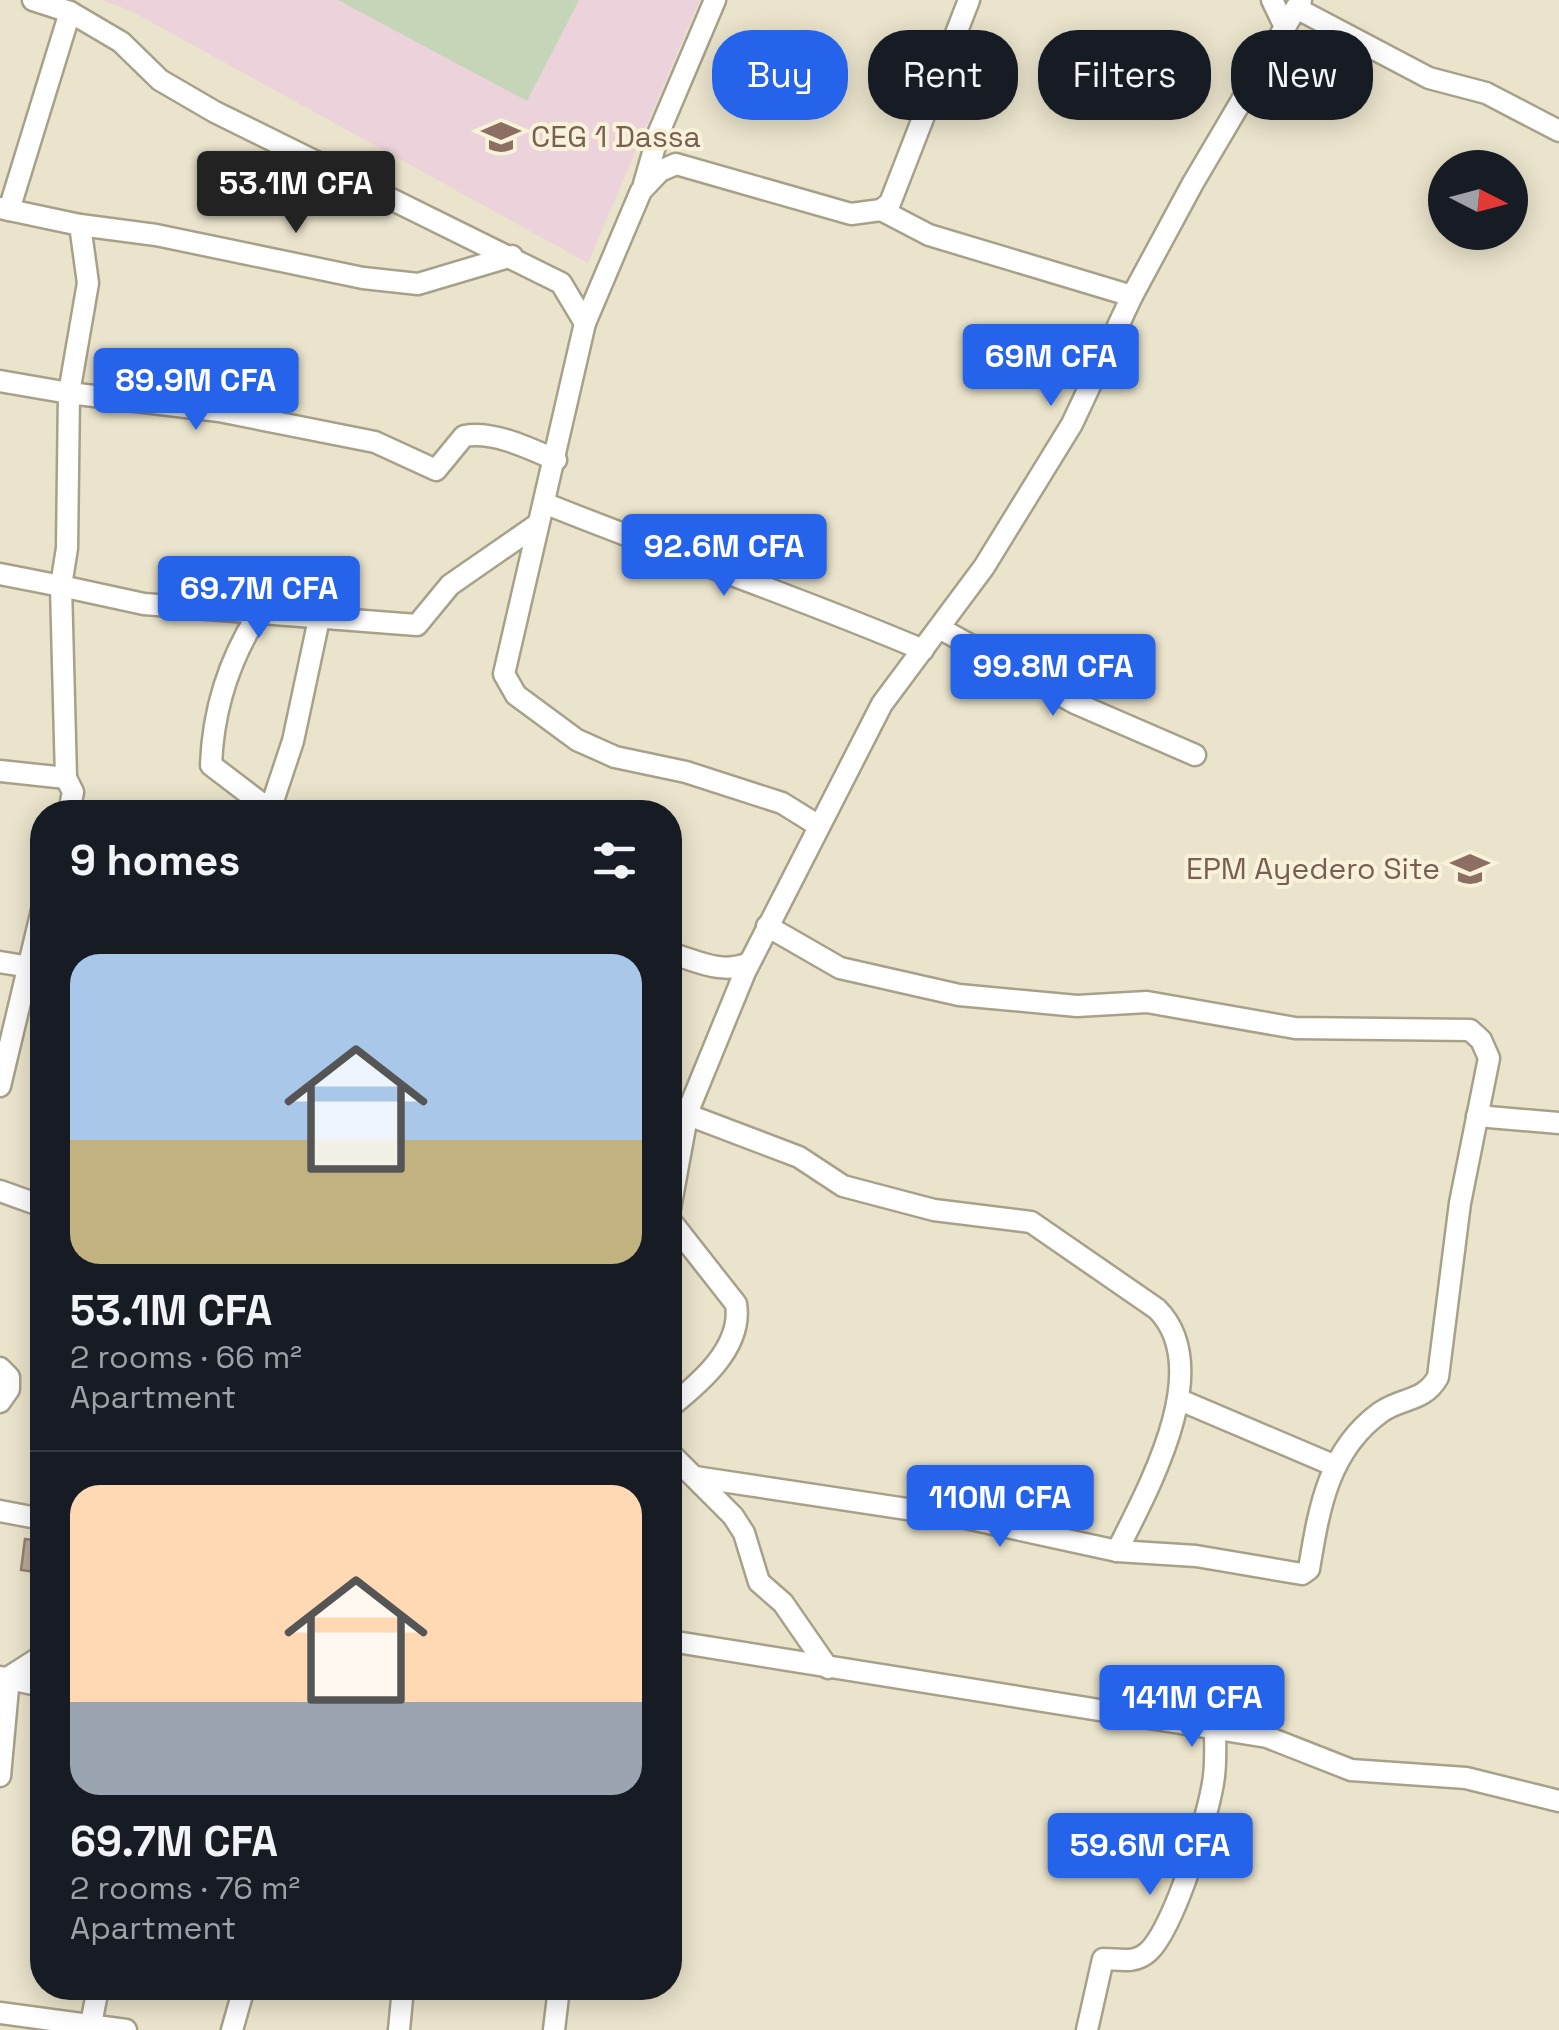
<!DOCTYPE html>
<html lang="en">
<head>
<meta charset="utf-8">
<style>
  :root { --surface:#171b24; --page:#20242c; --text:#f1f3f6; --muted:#9ea1a6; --line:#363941; --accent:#2563eb }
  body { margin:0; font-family:"Space Grotesk",sans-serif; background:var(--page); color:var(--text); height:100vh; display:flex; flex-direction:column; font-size:38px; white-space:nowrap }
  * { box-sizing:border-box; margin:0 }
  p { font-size:32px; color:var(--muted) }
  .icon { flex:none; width:55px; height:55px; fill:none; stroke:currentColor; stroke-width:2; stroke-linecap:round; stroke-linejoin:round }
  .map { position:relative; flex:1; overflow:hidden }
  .details { position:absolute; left:30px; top:800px; width:652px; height:1200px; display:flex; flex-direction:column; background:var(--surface); border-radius:40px; box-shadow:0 5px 25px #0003 }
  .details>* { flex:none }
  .banner { position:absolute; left:712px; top:30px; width:695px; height:90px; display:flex; gap:20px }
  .needle { width:65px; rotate:96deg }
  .fabs { position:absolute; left:1428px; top:150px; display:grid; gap:20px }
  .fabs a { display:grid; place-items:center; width:100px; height:100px; border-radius:50%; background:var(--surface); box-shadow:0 5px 25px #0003; font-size:50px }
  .price { position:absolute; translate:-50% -85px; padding:0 22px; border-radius:10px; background:var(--accent); color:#fff; font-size:32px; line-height:65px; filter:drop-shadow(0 2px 5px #0008) }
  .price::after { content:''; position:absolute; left:50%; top:60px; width:30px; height:22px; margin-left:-15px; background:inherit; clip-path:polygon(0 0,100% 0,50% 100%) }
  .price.active { background:#222; color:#fff }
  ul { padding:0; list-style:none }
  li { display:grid; align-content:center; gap:20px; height:530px; padding:0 40px }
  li+li { border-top:2px solid var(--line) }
  li span { display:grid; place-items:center; height:310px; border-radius:30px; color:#555 }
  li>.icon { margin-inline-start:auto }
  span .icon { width:180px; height:180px; fill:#fffc; stroke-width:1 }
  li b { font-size:42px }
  h2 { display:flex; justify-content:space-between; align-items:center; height:120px; padding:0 40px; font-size:42px }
  .chip { padding:0 35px; border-radius:40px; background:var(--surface); box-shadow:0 5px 25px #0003; font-size:35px; line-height:90px }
  .chip.active { background:var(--accent); color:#fff }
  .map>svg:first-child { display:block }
</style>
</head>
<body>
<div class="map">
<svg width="1559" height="2030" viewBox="0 0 1559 2030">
  <rect width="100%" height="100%" fill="#eae4cc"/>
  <polygon fill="#ecd2da" points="102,0 700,0 588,263 131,11"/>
  <polygon fill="#c4d6b7" points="338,0 579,0 527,101"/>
  <polygon fill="#bcab99" stroke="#938271" stroke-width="2.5" points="25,1539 42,1541 42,1573 21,1570"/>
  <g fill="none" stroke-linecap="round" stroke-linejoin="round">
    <g stroke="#a7a18a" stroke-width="25">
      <g id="minor">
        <polyline points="33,0 70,12 121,42 160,80 215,112 561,283 585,323"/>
        <polyline points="1272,0 1285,27"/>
        <polyline points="1296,8 1429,78 1486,93 1559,131"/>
        <polyline points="644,184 659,132 715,0"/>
        <polyline points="0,208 80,225 88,283 69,393 0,381"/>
        <polyline points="9,210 70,12"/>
        <polyline points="881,210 929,235 1132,296"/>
        <polyline points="80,225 156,235 363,278 418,284 512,256"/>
        <path d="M544 503C670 554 799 597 923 650"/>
        <path d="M0 574 61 586 67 548 69 393 219 411 375 442 436 470 464 436C494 431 529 448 556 460"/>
        <path d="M257 616C228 662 213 711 211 765L270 810"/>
        <polyline points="941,629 1075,703 1195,755"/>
        <polyline points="0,771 66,778 73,792 69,812"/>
        <polyline points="66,778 61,586 144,604 417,625 450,585 538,524"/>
        <polyline points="273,812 270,810 293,741 319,619"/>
        <polyline points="819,826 782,803 686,772 615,757 577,740 516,695 504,674 585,323 641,191 660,171 676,164 851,214 881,210 890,203 969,0"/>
        <path d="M670 953C697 961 722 975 749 963"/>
        <polyline points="0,962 42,969"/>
        <polyline points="0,1086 42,910"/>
        <path d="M670 1108 799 1157 843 1186 934 1210 1031 1222 1157 1309C1216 1368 1148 1489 1117 1551"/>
        <polyline points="1477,1116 1559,1123"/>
        <polyline points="0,1191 42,1206"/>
        <polyline points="670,1209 688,1111 745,972 882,704 984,567 1072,424 1132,296 1193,183 1301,0"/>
        <path d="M670 1220 736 1304C743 1347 700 1383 670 1407"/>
        <polyline points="0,1368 9,1377 9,1389 0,1402"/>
        <polyline points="1180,1400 1333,1465"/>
        <polyline points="670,1453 733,1516 744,1533 759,1582 783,1603 828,1668"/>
        <path d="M695 1477 966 1518 1117 1551 1196 1556 1302 1574 1309 1569C1319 1509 1328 1450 1381 1412 1403 1397 1424 1402 1438 1377L1460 1203 1489 1058 1481 1040 1470 1030 1295 1028 1147 1002 1077 1006 959 995 840 968 767 926"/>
        <polyline points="0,1511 42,1519"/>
        <polyline points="670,1641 1267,1737 1351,1770 1466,1778 1559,1801"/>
        <polyline points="0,1677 42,1686"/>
        <polyline points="9,1677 42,1656"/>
        <polyline points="0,1776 9,1677"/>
        <polyline points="0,2013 126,2030"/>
        <polyline points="91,2024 98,1988"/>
        <polyline points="232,2030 244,1988"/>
        <polyline points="399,2030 403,1988"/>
        <polyline points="554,2030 559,1988"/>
        <path d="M1087 2030 1103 1959C1119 1959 1135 1964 1148 1952 1174 1929 1210 1812 1214 1776 1216 1760 1215 1744 1215 1728"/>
      </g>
    </g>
    <use href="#minor" stroke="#fff" stroke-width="20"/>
  </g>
  <defs>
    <g id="school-bare" transform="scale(3)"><path d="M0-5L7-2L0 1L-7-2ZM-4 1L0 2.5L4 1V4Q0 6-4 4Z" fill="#8d6e63" stroke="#f8f2d9" stroke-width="2.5" paint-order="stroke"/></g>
  </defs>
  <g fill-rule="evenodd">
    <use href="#school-bare" x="501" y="137"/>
    <use href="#school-bare" x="1470" y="869"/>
  </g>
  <g text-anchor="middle" stroke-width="8" stroke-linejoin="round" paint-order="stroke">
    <g font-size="30" fill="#785e54" stroke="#f8f2d9" text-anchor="start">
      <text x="531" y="147">CEG 1 Dassa</text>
      <text x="1440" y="879" text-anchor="end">EPM Ayedero Site</text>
    </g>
  </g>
</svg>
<div class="fabs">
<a><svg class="needle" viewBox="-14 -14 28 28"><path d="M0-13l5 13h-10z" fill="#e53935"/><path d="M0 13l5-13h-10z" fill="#9ea1a6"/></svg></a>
</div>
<b class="price active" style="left:296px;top:236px">53.1M CFA</b>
<b class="price" style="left:1051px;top:409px">69M CFA</b>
<b class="price" style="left:196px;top:433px">89.9M CFA</b>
<b class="price" style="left:724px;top:599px">92.6M CFA</b>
<b class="price" style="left:259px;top:641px">69.7M CFA</b>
<b class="price" style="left:1053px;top:719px">99.8M CFA</b>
<b class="price" style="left:1000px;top:1550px">110M CFA</b>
<b class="price" style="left:1192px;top:1750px">141M CFA</b>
<b class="price" style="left:1150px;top:1898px">59.6M CFA</b>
<div class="banner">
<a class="chip active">Buy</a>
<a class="chip">Rent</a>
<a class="chip">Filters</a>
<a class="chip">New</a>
</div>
<section class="details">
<h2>9 homes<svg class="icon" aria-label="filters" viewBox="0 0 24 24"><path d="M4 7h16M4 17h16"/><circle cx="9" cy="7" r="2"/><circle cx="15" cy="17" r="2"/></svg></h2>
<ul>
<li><span style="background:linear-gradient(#a9c7e8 60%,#c2b280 0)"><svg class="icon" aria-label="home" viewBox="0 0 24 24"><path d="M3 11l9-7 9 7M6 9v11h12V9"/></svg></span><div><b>53.1M CFA</b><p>2 rooms · 66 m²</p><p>Apartment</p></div></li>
<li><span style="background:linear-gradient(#ffd9b3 70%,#9aa5b1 0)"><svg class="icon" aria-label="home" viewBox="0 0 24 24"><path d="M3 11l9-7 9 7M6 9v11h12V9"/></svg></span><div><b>69.7M CFA</b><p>2 rooms · 76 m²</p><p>Apartment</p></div></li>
</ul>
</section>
</div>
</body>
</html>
